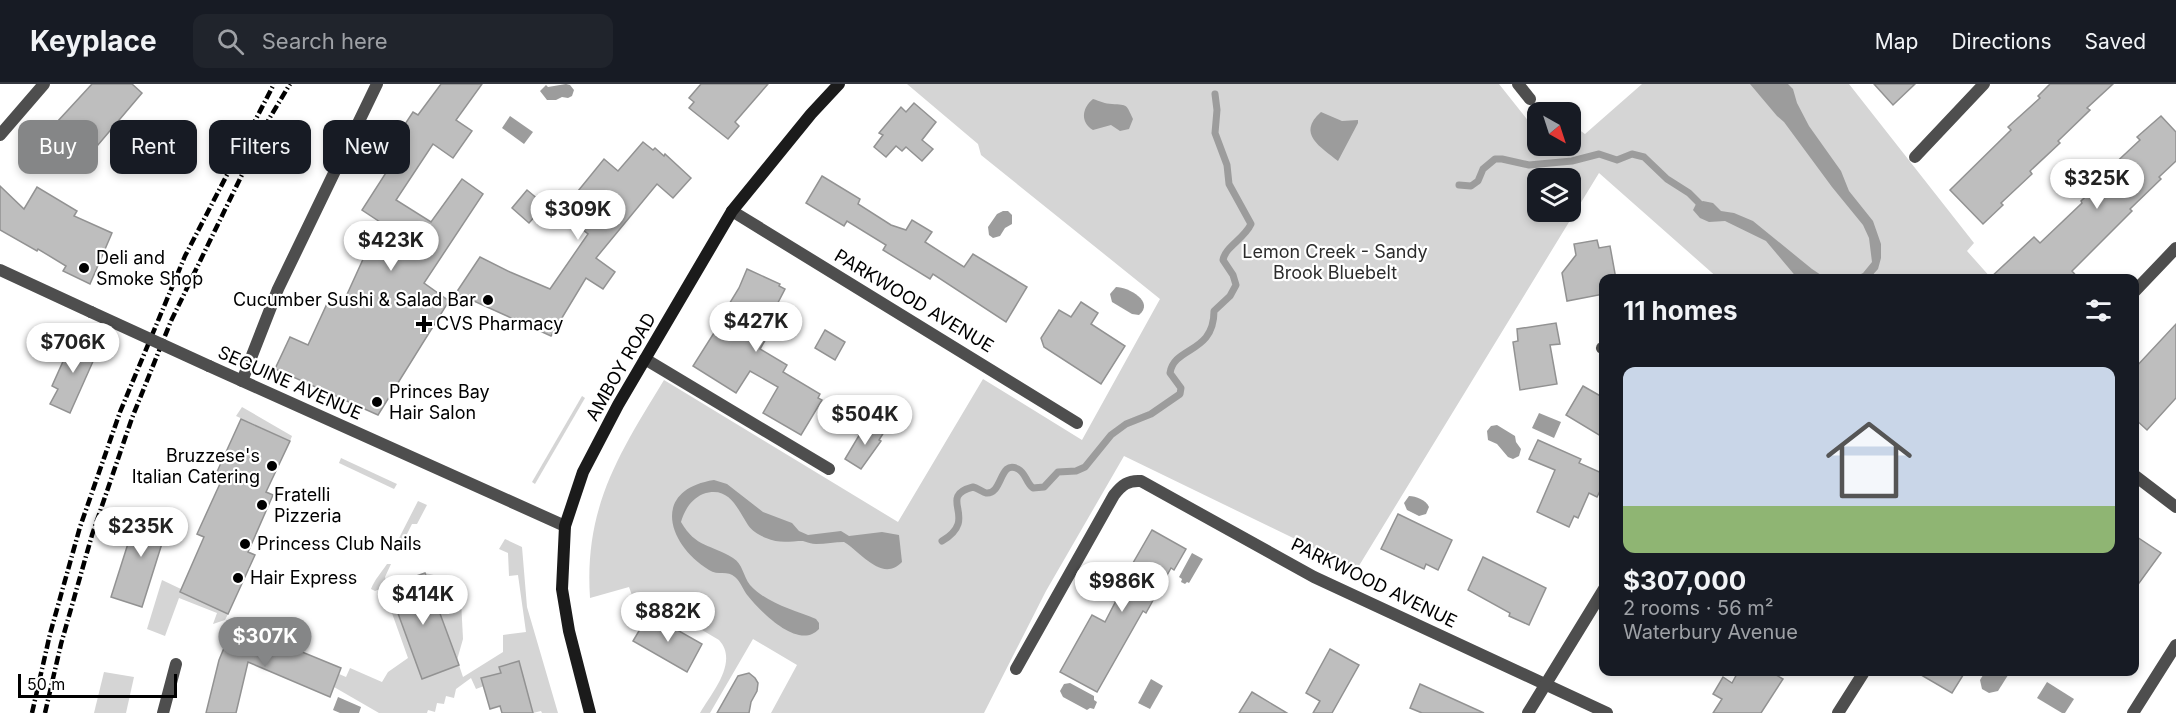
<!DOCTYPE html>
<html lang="en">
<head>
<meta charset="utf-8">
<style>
  :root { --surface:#171b24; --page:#20242c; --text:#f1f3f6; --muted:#9ea1a6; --line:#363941; --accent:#858687 }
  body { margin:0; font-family:Inter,sans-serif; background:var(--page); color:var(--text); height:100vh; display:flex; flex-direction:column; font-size:22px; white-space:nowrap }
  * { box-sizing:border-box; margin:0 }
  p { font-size:20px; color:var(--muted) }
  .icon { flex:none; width:33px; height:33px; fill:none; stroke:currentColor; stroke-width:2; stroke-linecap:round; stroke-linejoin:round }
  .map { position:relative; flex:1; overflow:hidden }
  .panel { position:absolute; left:1599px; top:190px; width:540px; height:402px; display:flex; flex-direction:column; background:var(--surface); border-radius:12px; box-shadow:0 3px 9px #0003 }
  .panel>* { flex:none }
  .hud { position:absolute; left:18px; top:36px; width:570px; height:54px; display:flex; gap:12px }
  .needle { width:39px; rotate:141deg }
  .buttons { position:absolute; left:1527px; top:18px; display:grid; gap:12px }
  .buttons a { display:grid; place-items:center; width:54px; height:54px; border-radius:12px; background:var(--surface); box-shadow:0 3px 9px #0003; font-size:30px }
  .scale { position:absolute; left:18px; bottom:15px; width:159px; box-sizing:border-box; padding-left:6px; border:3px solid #000; border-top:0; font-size:16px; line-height:21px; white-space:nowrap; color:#000; -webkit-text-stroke:4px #fff; paint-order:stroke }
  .price { position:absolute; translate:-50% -51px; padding:0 14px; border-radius:21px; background:#fff; color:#222; font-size:20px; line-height:39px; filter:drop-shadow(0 2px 3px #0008) }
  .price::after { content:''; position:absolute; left:50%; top:36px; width:18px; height:14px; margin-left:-9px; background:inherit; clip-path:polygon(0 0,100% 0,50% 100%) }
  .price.active { background:var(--accent); color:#fff }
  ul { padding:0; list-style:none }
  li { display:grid; align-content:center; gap:12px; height:318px; padding:0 24px }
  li+li { border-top:2px solid var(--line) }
  li span { display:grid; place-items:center; height:186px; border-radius:12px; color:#555 }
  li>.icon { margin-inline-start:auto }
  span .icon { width:108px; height:108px; fill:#fffc; stroke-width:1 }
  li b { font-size:26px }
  h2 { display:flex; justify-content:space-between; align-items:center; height:72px; padding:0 24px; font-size:26px }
  .chip { padding:0 21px; border-radius:12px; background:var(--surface); box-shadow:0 3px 9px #0003; font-size:21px; line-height:54px }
  .chip.active { background:var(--accent); color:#fff }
  header { display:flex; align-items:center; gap:36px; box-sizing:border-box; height:84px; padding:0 30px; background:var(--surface); border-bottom:2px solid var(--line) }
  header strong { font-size:28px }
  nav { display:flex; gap:33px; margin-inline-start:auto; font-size:21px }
  .search { width:420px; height:54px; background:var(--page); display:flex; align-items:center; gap:15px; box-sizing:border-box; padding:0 21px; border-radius:12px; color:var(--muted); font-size:22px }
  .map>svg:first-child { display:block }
</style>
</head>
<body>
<header>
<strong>Keyplace</strong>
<div class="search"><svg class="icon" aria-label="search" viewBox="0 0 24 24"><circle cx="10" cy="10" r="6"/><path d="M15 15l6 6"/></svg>Search here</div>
<nav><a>Map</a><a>Directions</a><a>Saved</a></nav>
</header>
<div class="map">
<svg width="2176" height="629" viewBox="0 0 2176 629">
  <rect width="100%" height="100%" fill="#fff"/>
  <g fill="#d5d5d5" fill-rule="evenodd">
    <path d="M907 0H1499L1537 48 1538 62H1570L1571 40 1585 50 1642 0H1849L1974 159 1967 167 1992 195H1719L1599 89 1357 485 1124 372 1046 507 984 629H771L797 581 753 555 710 629H700C712 608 739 578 719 556L651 516 637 519 633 514 629 503 590 514C584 423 619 370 664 296L898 438 983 295 1082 356 1160 215 981 71 978 60ZM1538 94H1570V128H1538Z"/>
    <polygon points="582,312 585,314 535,400 532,398"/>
    <polygon points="242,323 292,352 290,357 236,332"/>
    <polygon points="341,374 397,400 394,405 339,379"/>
    <polygon points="418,417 427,421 417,440 412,440 401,462 398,460 397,458"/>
    <path d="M505 455 522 463 527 523 558 629H542L541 627 533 629 519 578 499 583 501 589 482 594 484 602 476 605 471 594 456 605 454 614 446 612 444 620 437 619 435 628 428 626 427 629H379L334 603 339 590 346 593 350 584 382 598 388 588 408 574 383 504 375 507 371 505C375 495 381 489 387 480H391L385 493 422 594 459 581 463 593 503 568V551L526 548 518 491 509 492 508 469 499 465Z"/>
    <polygon points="425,489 460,497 463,555 457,576"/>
    <polygon points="162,496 181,505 180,508 228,530 225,536 213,540 217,529 179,514 165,552 147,545"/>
    <polygon points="104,588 134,593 126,629 94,629"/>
  </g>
  <g fill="#9c9c9c">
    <polygon points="566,0 570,1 574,6 572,12 568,14 562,13 556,16 547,16 540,7 546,1 548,3"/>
    <polygon points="1750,0 1788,0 1793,5 1797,19 1809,42 1841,87 1849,107 1873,137 1881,160 1881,174 1878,185 1869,195 1850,195 1863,189 1872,178 1869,154 1863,141 1832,103 1784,38 1777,32"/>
    <path d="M1093 15C1100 17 1105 20 1112 20 1128 21 1126 20 1133 35L1129 45 1120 47 1111 41 1093 46C1080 38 1082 24 1093 15Z"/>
    <path d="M1321 28 1342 37 1358 36V39L1338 77C1321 63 1296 50 1321 28Z"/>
    <polygon points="510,32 533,48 524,60 502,44"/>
    <polygon points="1703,117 1713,119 1721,127 1734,129 1753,137 1812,185 1824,193 1833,195 1798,195 1766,157 1725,137 1709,138 1700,134 1693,126 1696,120"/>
    <polygon points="1003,127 1008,127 1012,131 1012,140 1005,144 1000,152 993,154 989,151 988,143 997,130"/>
    <path d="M1116 203C1129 203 1155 218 1139 231L1132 230 1112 218 1110 210Z"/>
    <polygon points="1539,329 1561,338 1554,354 1532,344"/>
    <polygon points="1497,341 1515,352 1516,358 1521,365 1519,372 1513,375 1508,373 1497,360 1488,356 1487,347 1491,342"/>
    <path d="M714 396 727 400 763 428 792 439 799 447 808 451 841 447 849 452 882 448 899 451 902 478C882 499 861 468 844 458 835 458 826 460 816 460 812 460 807 458 803 457 790 457 779 460 766 454 759 451 752 447 748 441 737 424 729 401 703 410 691 415 684 427 681 438 696 464 711 460 733 474 743 480 743 492 750 501 766 519 794 526 816 535L819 539V545C799 567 761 528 748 512 743 506 741 498 735 493 728 486 718 492 709 486 667 460 651 406 714 396Z"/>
    <path d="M1409 412C1416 412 1426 416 1429 423L1426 430 1419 432 1407 426 1404 419Z"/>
    <polygon points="1192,469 1203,475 1189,499 1187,498 1185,500 1181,498 1182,495 1179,493"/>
    <polygon points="1985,588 2010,588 1998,607 1989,609 1982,605 1980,596"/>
    <polygon points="1151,595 1163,602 1150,625 1138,619"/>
    <polygon points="2047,598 2074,615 2065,629 2062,629 2037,614"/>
    <polygon points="1070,599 1094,612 1094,616 1097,618 1094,625 1090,624 1087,626 1063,613 1060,607 1064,600"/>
    <polygon points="338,613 361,623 359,629 340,629 333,626"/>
  </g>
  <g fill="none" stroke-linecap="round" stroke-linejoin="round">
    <g stroke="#9c9c9c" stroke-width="7">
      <polyline points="1459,101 1471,102 1478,97 1483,85 1495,75 1502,75 1529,81 1572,77 1599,70 1617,76 1632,70 1644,73 1667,95 1689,109 1699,119"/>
      <path d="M942 457C981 434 935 413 973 403 977 404 983 408 986 409 1003 411 999 375 1018 385 1026 389 1026 399 1033 404L1044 403 1058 388 1076 387 1085 383 1111 351 1126 340 1151 330 1180 310 1181 304 1170 289C1174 262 1214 270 1214 227L1230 212 1236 201 1233 191 1223 176C1225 163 1244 155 1251 140L1229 100 1227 81 1215 49 1217 26 1215 10"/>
    </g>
  </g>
  <g fill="#bebebe" stroke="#929292" stroke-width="1.5">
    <polygon points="92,0 132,0 142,9 92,68 57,38"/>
    <polygon points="441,0 482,0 456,36 472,47 453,74 433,60 396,116 431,138 462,95 483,110 424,199 449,217 378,331 275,285 290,253 308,261 331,211 344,217 380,138 362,126 391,81 382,75 413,28 418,31"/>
    <polygon points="701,0 768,0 735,38 739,42 728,55 689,24 694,18 689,14"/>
    <polygon points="1874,0 1915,0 1893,21"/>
    <polygon points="2050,0 2113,0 2087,24 2090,26 2058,57 2060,59 2030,87 2032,90 2001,119 2003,121 1983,140 1950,106 2011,46 2008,43 2040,14 2038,12"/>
    <polygon points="914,19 936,38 922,56 933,65 922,77 906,63 902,67 896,62 886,73 874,63 883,51 879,49 901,23 906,28"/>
    <polygon points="2161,32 2176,48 2176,77 2159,93 2161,95 2130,125 2132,127 2072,187 2079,195 1989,195 2034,153 2040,159 2082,119 2081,117 2112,88 2109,85 2140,56 2137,53"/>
    <polygon points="643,58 653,66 655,64 664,72 665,70 691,94 673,114 657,100 596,174 615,188 603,205 586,194 551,252 456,209 480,173 510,188 550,205 588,150 561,128 604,75 618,87"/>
    <polygon points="822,92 860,115 858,120 891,141 906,146 912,136 932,148 925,158 964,183 973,170 1027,203 1006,238 933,190 930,195 883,166 886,161 847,137 844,142 806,119"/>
    <polygon points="0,102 24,125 37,103 77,127 74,132 112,149 90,200 63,187 66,182 38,165 37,167 0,146"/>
    <polygon points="527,106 545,121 529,139 512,124"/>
    <polygon points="1597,156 1599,164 1610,162 1616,195 1604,195 1604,210 1567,217 1562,189 1576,171 1574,160"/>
    <polygon points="747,185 780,200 779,202 785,205 769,236 775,240 760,265 787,281 783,288 820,310 818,314 822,316 801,351 763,329 778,303 750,287 736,309 693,282 719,241 717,240 739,204"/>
    <polygon points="1081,218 1098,229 1091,240 1125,262 1101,300 1044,263 1041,254 1059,226 1071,233"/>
    <polygon points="1556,239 1560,260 1550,261 1557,300 1520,306 1513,258 1518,257 1517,245"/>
    <polygon points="2176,240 2176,314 2147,346 2134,334 2134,285"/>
    <polygon points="825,246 845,258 835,276 815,264"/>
    <polygon points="74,253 99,264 70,329 50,320 58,305 52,302"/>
    <polygon points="1583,302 1604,314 1604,354 1566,331"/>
    <polygon points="241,335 290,357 266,408 273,411 248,468 255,471 228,530 180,508 204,453 197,450 223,393 216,390"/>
    <polygon points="867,338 884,348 879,356 881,357 861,385 845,375"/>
    <polygon points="1538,356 1581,375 1579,379 1604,390 1604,399 1597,413 1589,409 1578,434 1574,432 1569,443 1537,428 1555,386 1529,375"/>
    <polygon points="139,425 170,434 142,523 111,513"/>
    <polygon points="1398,430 1452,456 1438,486 1426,480 1424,485 1381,465"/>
    <polygon points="1152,446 1186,465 1174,486 1171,484 1146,529 1143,527 1097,608 1060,588 1092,531 1105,538 1121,507 1118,505"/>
    <polygon points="2134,451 2161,469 2134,506"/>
    <polygon points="1483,473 1546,504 1529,541 1509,532 1510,529 1468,506"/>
    <polygon points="425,489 459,581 422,595 388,502"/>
    <polygon points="649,530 702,560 687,588 633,557"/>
    <polygon points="234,540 341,584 330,613 248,578 236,629 206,629 219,576"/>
    <polygon points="1330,565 1359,581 1332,629 1313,629 1320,617 1306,609"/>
    <polygon points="519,577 533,629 502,629 500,622 490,625 481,594 501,589 499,583"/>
    <polygon points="1738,588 1771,588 1783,595 1761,629 1713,629 1722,615 1713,610 1723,593 1732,599"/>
    <polygon points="1916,588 1965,588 1952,609"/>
    <polygon points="749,589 755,594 758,599 757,607 751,618 749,629 717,629 738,592"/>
    <polygon points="1420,600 1484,629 1422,629 1410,624"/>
    <polygon points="1252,608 1287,629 1239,629"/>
  </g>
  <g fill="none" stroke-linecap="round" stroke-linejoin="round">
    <g stroke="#4e4e4e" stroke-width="12">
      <polyline points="1518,0 1530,15"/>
      <polyline points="0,51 44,0"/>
      <polyline points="1915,73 1984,0"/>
      <polyline points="732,127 1077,339"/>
      <polyline points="2134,208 2176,164"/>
      <polyline points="1602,264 1604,265"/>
      <polyline points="645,275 829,385"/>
      <polyline points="242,297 278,205 377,0"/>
      <polyline points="2134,391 2176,423"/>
      <path d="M1016 585 1114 411C1122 401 1128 396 1141 397L1314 493 1607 629"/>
      <polyline points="163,629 176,580"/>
      <polyline points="1528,629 1604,505"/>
      <polyline points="1838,629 1864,588"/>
      <polyline points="2133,629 2176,561"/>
    </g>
    <g stroke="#4e4e4e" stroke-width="12">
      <polyline points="0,186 91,228"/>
      <polyline points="209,282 565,442"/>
    </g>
    <polyline stroke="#1b1b1b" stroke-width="12" points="590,629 569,547 562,505 565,442 583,388 618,321 732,127 811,30 839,0"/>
    <g stroke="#000" stroke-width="4.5" stroke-dasharray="9 3 1.5 3" stroke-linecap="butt">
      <polyline points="32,629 50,550 80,443 120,328 185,172 274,0"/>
      <polyline points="45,629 61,560 92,451 132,334 171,237 269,35 290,0"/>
    </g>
    <polyline stroke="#4e4e4e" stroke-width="12" points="91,228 209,282"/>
  </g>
  <g fill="#000" stroke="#fff" stroke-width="2">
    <circle cx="84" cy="184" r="6"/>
    <circle cx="488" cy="216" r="6"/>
    <path d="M421 231h6v6h6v6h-6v6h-6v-6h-6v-6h6z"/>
    <circle cx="377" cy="318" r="6"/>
    <circle cx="272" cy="382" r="6"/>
    <circle cx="262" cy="421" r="6"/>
    <circle cx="245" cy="460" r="6"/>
    <circle cx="238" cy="494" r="6"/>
  </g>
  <g text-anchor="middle" stroke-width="4.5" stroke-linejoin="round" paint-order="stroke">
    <g font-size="18" fill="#2c2c2c" stroke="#fff">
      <text x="1335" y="174">Lemon Creek - Sandy<tspan x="1335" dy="21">Brook Bluebelt</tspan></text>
    </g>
    <g font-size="18" fill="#000" stroke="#fff" text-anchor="start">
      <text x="96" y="180">Deli and<tspan x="96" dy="21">Smoke Shop</tspan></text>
      <text x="476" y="222" text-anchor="end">Cucumber Sushi &amp; Salad Bar</text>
      <text x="436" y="246">CVS Pharmacy</text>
      <text x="389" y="314">Princes Bay<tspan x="389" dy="21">Hair Salon</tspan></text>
      <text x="260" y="378" text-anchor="end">Bruzzese's<tspan x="260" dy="21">Italian Catering</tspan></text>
      <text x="274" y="417">Fratelli<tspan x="274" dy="21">Pizzeria</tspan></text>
      <text x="257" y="466">Princess Club Nails</text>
      <text x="250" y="500">Hair Express</text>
    </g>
    <g font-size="18" fill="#000" stroke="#fff">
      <text transform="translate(914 217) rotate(31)" y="6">PARKWOOD AVENUE</text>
      <text transform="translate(621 283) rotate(-60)" y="6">AMBOY ROAD</text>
      <text transform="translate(290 299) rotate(24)" y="6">SEGUINE AVENUE</text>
      <text transform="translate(1374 499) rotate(26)" y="6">PARKWOOD AVENUE</text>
    </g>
  </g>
</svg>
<div class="buttons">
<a><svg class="needle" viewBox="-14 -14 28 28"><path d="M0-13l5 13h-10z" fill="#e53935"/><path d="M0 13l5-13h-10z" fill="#9ea1a6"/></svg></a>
<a><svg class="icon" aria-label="layers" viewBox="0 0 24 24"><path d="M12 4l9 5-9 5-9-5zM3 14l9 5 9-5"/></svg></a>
</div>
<div class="scale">50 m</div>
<b class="price" style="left:2097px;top:126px">$325K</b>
<b class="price" style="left:578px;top:157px">$309K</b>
<b class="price" style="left:391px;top:188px">$423K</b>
<b class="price" style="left:756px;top:269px">$427K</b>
<b class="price" style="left:73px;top:290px">$706K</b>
<b class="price" style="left:865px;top:362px">$504K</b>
<b class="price" style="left:141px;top:474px">$235K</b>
<b class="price" style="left:1122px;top:529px">$986K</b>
<b class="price" style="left:423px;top:542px">$414K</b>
<b class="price" style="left:668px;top:559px">$882K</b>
<b class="price active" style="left:265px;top:584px">$307K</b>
<div class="hud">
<a class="chip active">Buy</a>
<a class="chip">Rent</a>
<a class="chip">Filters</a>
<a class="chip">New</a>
</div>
<section class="panel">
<h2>11 homes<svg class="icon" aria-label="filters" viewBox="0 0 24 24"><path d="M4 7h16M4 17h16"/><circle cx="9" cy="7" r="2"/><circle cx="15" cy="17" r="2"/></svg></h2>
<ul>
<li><span style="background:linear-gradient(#c9d6e8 75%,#8fb573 0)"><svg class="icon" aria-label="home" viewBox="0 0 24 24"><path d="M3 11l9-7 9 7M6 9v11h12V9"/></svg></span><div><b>$307,000</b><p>2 rooms · 56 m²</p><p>Waterbury Avenue</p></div></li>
</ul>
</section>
</div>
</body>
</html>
